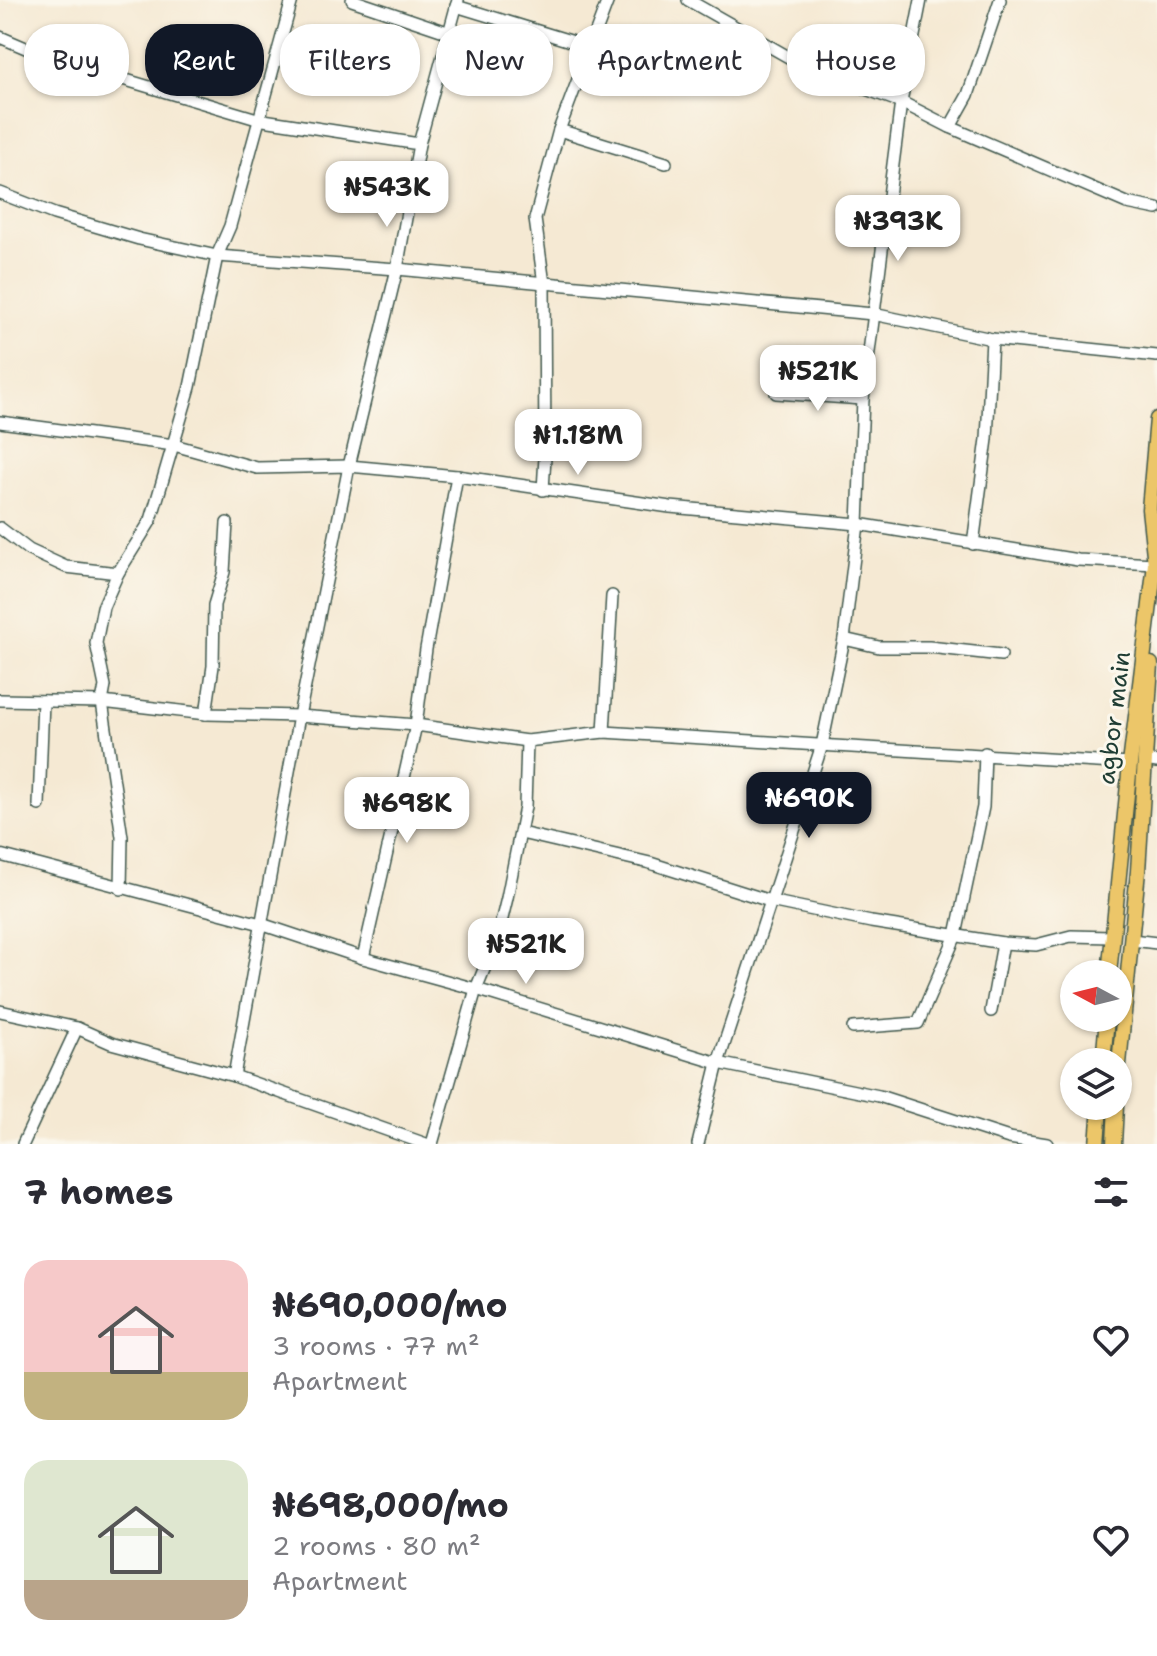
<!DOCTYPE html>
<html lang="en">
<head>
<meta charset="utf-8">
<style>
  :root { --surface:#fff; --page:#f7f7f7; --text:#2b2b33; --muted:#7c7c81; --accent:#111827 }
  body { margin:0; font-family:"Shantell Sans",sans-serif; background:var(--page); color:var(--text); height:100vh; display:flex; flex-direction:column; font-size:30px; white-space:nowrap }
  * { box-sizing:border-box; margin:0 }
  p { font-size:26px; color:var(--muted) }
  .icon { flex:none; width:44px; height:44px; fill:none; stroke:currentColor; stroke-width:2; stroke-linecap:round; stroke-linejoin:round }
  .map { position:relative; height:1144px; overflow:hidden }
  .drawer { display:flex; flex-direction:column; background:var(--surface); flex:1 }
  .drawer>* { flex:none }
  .banner { position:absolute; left:24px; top:24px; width:1110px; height:72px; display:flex; gap:16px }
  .needle { width:52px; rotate:277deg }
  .fabs { position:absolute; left:1060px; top:960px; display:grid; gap:16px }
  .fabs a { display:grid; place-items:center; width:72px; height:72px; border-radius:50%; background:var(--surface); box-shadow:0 2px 6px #0004; font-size:40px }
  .price { position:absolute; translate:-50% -68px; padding:0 18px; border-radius:16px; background:#fff; color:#222; font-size:26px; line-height:52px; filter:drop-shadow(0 2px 4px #0008) }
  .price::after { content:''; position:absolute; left:50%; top:48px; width:24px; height:18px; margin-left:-12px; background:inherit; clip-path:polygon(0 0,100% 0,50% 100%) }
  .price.active { background:var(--accent); color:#fff }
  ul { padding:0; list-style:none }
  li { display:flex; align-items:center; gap:24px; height:200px; padding:0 24px }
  li span { display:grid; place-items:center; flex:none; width:224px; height:160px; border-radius:24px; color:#555 }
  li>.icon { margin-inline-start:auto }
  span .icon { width:96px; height:96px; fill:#fffc; stroke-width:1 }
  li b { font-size:34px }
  h2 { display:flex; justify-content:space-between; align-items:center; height:96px; padding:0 24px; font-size:34px }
  .chip { padding:0 28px; border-radius:32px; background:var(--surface); box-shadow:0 2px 6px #0004; font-size:28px; line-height:72px }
  .chip.active { background:var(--accent); color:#fff }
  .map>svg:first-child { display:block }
</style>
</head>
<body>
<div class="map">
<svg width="1157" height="1144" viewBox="0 0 1157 1144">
  <rect width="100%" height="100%" fill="#fbf7ec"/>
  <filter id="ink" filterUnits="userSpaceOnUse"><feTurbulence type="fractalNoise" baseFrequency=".0125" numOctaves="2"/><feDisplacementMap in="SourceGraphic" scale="16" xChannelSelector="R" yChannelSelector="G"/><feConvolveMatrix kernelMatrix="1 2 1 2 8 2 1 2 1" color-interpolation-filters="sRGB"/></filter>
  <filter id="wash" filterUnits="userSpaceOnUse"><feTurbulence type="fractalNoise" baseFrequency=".006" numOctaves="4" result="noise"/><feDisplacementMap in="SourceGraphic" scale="32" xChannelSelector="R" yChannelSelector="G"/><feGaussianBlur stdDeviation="1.8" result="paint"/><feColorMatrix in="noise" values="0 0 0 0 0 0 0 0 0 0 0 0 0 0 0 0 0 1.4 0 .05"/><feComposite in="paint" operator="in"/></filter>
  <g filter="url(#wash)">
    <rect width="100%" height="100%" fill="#f5e9d3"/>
  </g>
  <g filter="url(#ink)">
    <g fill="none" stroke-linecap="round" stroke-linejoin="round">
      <g stroke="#3f574c" stroke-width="14">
        <g id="minor">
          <polyline points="352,0 450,33"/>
          <polyline points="688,0 806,67 901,102 950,127 1127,203 1157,209"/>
          <polyline points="456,6 590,47"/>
          <polyline points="0,37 42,55 257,119 419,144"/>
          <polyline points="950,127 968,95 1000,0"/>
          <polyline points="559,130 666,163"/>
          <polyline points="0,193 54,214 139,239 217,256 397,269 873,314 992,339 1157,356"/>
          <polyline points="776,393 863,399"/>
          <polyline points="0,422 174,445 257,468 349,466 457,476 670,507 858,524 1078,560 1155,564"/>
          <polyline points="543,490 545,457 544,284 535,219 559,130 608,0"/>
          <polyline points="0,528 29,550 66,567 118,573"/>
          <polyline points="973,544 987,439 992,339"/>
          <polyline points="844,639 879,647 929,647 1001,655"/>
          <polyline points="0,700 102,702 206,714 299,716 416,725 527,741 604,732 1130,764"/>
          <polyline points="206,714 213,666 214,605 224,572 227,523"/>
          <polyline points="604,732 612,596"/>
          <polyline points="1145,760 1157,762"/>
          <polyline points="39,805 43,701"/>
          <polyline points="521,833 650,863 770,901 871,922 1003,943 1036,945 1071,936 1111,937"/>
          <polyline points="0,855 261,924 363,958 476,989 718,1063 879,1096 1009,1138 1047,1144"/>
          <polyline points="121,889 122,837 102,702 105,686 96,643 103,607 118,573 151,520 190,387 217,256 230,226 292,0"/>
          <polyline points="1132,940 1157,943"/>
          <polyline points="363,958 416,725 426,649 457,476"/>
          <polyline points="0,1011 77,1028 111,1043 234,1076 426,1144"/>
          <polyline points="991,1011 1003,943"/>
          <polyline points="853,1028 918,1023 956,935 983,807 985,753"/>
          <polyline points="234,1076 299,716 349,466 397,269 419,144 458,0"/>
          <polyline points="23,1144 77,1028"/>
          <polyline points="432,1144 476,989 498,935 507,898 525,807 527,741"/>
          <polyline points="698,1144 718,1063 822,745 844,639 858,524 863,399 901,102 921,0"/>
        </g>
      </g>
      <g stroke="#3f574c" stroke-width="17">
        <g id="major">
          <polyline points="1109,974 1130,764 1155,564 1149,509 1157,419"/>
          <polyline points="1103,1062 1107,1018"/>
          <polyline points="1118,1074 1138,871 1151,664"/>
          <polyline points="1097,1144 1100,1106"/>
          <polyline points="1114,1144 1116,1106"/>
        </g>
      </g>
      <use href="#minor" stroke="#fff" stroke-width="11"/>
      <use href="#major" stroke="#ecc669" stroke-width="14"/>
    </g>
  </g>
  <g text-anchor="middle" stroke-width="6" stroke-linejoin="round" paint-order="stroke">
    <g font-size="24" fill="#1f3d34" stroke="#fbf7ec">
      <text transform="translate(1114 718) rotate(-83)" y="8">agbor main</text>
    </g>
  </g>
</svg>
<div class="fabs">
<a><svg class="needle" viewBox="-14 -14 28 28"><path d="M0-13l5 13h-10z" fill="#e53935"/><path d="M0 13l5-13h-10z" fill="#7c7c81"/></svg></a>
<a><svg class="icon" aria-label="layers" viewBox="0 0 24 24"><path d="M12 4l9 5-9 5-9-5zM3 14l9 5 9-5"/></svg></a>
</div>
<b class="price" style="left:387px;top:229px">₦543K</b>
<b class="price" style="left:898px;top:263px">₦393K</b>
<b class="price" style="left:818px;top:413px">₦521K</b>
<b class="price" style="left:578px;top:477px">₦1.18M</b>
<b class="price active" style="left:809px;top:840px">₦690K</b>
<b class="price" style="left:407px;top:845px">₦698K</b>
<b class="price" style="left:526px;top:986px">₦521K</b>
<div class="banner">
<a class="chip">Buy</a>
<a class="chip active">Rent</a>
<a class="chip">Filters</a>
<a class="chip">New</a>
<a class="chip">Apartment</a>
<a class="chip">House</a>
</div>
</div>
<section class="drawer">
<h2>7 homes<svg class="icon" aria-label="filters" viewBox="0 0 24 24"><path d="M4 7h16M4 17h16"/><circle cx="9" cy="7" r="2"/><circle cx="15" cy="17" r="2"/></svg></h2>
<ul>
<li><span style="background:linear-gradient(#f6c9c9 70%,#c2b280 0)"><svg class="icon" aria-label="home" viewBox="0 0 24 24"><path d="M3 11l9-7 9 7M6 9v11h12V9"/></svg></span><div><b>₦690,000/mo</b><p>3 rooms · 77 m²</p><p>Apartment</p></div><svg class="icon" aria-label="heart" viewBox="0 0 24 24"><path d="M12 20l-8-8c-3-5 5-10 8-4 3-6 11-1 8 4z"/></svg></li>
<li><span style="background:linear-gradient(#dfe7d0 75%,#b9a48a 0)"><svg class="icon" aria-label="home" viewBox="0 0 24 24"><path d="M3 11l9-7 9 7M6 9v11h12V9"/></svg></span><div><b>₦698,000/mo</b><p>2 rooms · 80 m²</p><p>Apartment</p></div><svg class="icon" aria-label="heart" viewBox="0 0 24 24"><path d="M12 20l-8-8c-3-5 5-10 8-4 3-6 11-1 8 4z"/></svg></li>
</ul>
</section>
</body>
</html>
